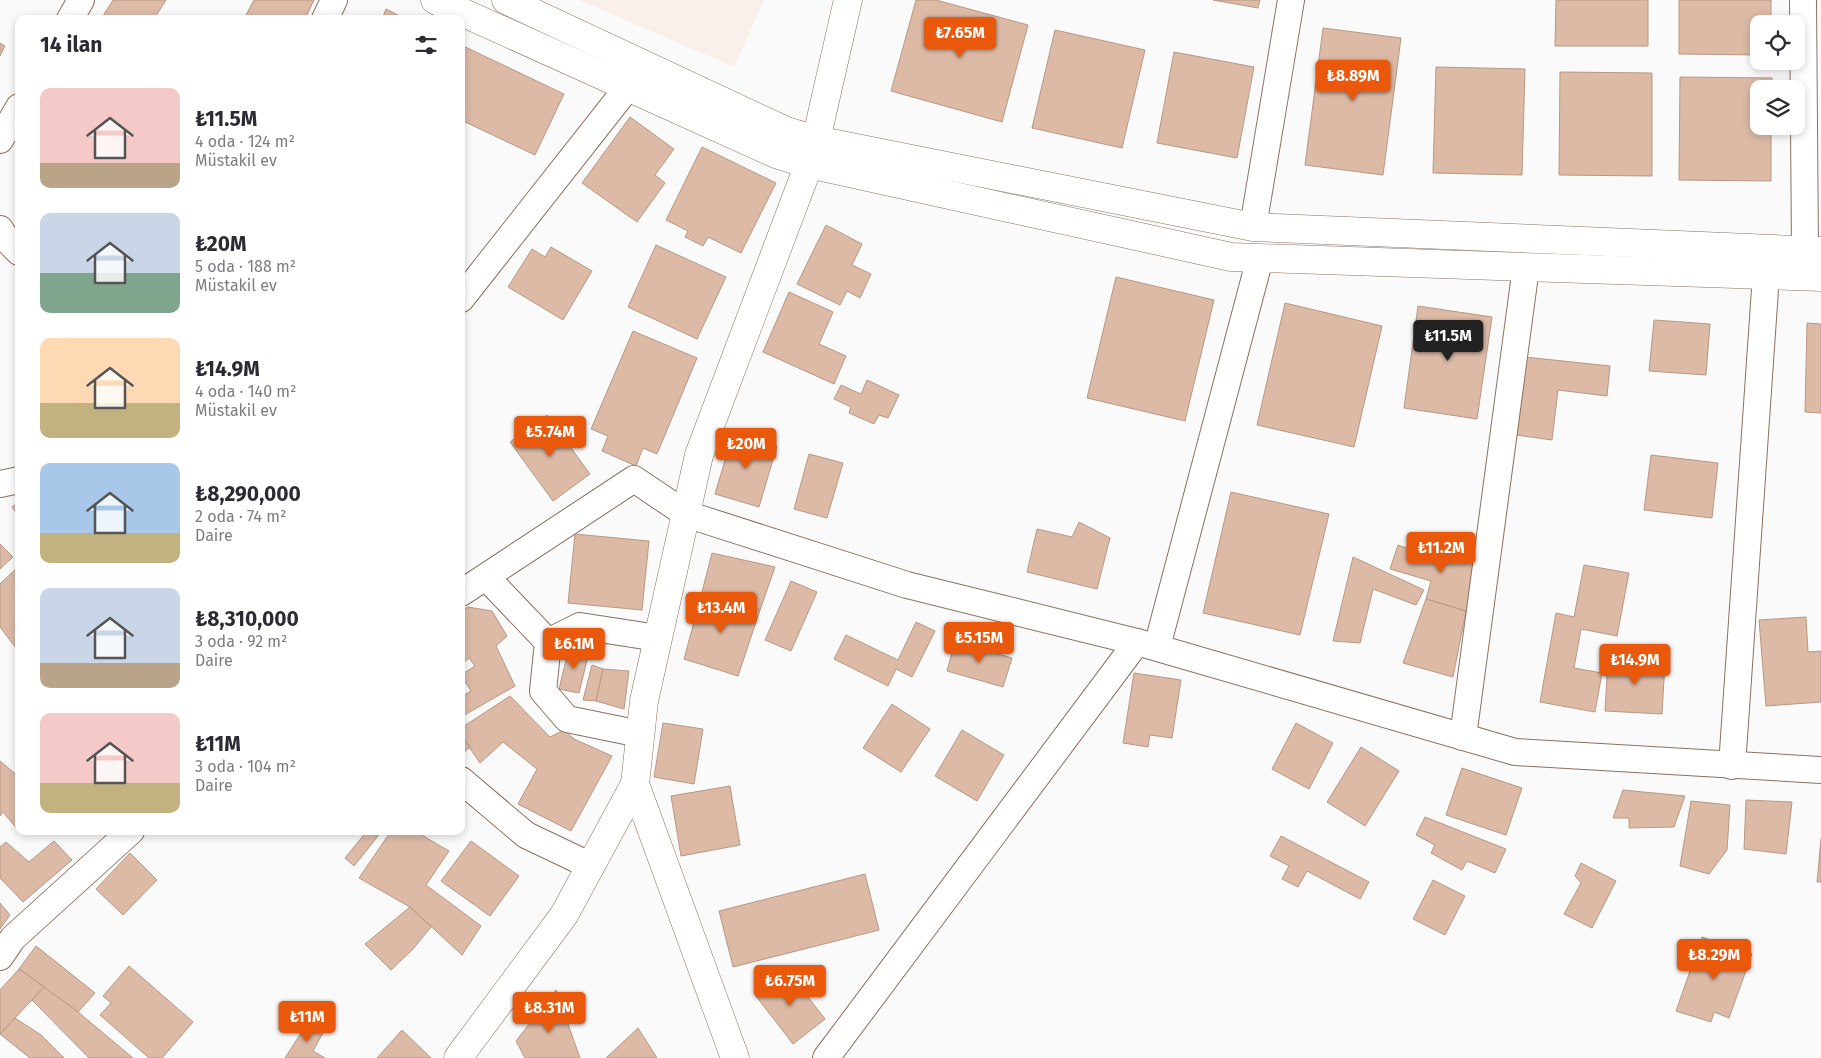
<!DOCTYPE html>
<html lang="tr">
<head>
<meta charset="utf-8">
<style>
  :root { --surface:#fff; --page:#f7f7f7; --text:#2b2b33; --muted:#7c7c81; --accent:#ea580c }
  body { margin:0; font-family:"Fira Sans",sans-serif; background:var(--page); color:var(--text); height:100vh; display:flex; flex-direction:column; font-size:19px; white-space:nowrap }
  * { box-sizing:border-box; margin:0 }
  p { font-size:16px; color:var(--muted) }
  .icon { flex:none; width:28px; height:28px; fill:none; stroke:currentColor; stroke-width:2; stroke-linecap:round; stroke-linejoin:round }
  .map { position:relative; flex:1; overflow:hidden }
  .sheet { position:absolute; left:15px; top:15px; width:450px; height:820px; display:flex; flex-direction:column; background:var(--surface); border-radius:10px; box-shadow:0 2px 8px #0003 }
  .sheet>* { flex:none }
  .tools { position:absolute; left:1750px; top:15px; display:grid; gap:10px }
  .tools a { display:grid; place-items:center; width:55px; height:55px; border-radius:10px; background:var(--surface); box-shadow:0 2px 8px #0003; font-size:25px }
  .price { position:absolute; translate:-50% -42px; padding:0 11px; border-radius:5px; background:var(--accent); color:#fff; font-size:16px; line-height:32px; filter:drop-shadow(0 1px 2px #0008) }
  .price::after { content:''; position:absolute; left:50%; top:30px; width:15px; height:11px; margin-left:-8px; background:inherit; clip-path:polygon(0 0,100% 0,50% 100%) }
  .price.active { background:#222; color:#fff }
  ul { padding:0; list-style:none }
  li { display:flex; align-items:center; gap:15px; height:125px; padding:0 25px }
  li span { display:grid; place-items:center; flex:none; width:140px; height:100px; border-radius:10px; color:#555 }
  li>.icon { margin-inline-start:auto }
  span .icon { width:60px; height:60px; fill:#fffc; stroke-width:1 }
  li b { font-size:21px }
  h2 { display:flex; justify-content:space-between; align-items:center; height:60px; padding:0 25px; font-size:21px }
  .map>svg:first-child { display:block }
</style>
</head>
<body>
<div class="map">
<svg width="1821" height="1058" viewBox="0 0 1821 1058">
  <rect width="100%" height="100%" fill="#fafafa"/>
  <polygon fill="#f9f0eb" points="579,0 764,0 734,67"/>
  <g fill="#dcbaa6" stroke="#b89884">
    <polygon points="113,0 166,0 154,19 101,19"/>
    <polygon points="254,0 314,0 305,19 253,19 246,15"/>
    <polygon points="916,0 936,0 1028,25 1002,122 891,91"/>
    <polygon points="1213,0 1260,0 1258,8"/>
    <polygon points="1556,0 1648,0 1648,46 1555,46"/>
    <polygon points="1679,0 1771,0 1771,24 1759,24 1759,55 1679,54"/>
    <polygon points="386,9 406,19 382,19"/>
    <polygon points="1323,28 1401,38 1383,175 1305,165"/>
    <polygon points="1055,30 1145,50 1122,148 1032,128"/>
    <polygon points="0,43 5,46 0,56"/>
    <polygon points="461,45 564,94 535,155 461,120"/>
    <polygon points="1174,52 1254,67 1237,158 1157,143"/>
    <polygon points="1436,67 1525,69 1522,175 1433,173"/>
    <polygon points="1560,72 1652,73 1652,176 1559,175"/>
    <polygon points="1680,77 1772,78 1772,89 1759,89 1759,126 1771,126 1771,181 1679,180"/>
    <polygon points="630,117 674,149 655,175 665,183 637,222 582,183"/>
    <polygon points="702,147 776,183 741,253 708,237 703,246 685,237 688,231 666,220"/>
    <polygon points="826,225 862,244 852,265 871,274 860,298 847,291 840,305 797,284"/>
    <polygon points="656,245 726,277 697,339 628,307"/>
    <polygon points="551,247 592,271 563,320 508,287 532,249 545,257"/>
    <polygon points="1116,277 1214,300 1185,421 1087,398"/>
    <polygon points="789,292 833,312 819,344 846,356 834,384 763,352"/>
    <polygon points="1285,303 1382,326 1354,447 1257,425"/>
    <polygon points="1418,306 1492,317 1477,419 1404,408"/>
    <polygon points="1654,320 1710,324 1706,375 1649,371"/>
    <polygon points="1807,323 1821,324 1821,413 1805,412"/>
    <polygon points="633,331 697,358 657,454 643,448 636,466 602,451 608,436 591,429"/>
    <polygon points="1525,357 1610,366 1607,396 1558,390 1552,440 1516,435"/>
    <polygon points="867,380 899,395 888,418 879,415 874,424 849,413 851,407 834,399 841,385 861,394"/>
    <polygon points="547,415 590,474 553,501 510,442"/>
    <polygon points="733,433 777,446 759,507 715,494"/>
    <polygon points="809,454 843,463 827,518 794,509"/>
    <polygon points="1651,455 1718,463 1712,518 1644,510"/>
    <polygon points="1231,492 1329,514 1300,635 1203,613"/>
    <polygon points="19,502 19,517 12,507"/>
    <polygon points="1079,522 1110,538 1097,589 1027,572 1037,529 1072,537"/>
    <polygon points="575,534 649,541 642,610 568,603"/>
    <polygon points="0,544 13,557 0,569"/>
    <polygon points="1398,545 1438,558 1442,547 1482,560 1466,611 1426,599 1431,581 1390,569"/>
    <polygon points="712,553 775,567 760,610 702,592"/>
    <polygon points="1353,557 1424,590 1416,605 1373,589 1360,643 1333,641"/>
    <polygon points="1584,565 1629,573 1617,636 1581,629 1574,668 1602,673 1595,712 1540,702 1556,613 1574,617"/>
    <polygon points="19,566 19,652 0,627 0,584"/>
    <polygon points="791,581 817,592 791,651 765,640"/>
    <polygon points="702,592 760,610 738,676 684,659"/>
    <polygon points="1426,599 1466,611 1453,677 1403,663"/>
    <polygon points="468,607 492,611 507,636 496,646 515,686 461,717 461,697 471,691 461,675 475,666 469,658 461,665 461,611"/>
    <polygon points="1806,617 1808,652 1821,651 1821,702 1766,706 1759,620"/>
    <polygon points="916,622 935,631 912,677 896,669 888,686 834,659 846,635 898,660"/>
    <polygon points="955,642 1012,658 1003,687 947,671"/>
    <polygon points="569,648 589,652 579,693 559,689"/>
    <polygon points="1608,658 1665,661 1662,714 1605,711"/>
    <polygon points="592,665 603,669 596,701 583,700"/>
    <polygon points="603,669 629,671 624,709 596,701"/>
    <polygon points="1134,673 1181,680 1172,738 1150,735 1148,747 1123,743"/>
    <polygon points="510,696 550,737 564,730 574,739 612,756 571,831 518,804 537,769 503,742 480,763 461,735 461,728"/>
    <polygon points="892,704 930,729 901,772 863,748"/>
    <polygon points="663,723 703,729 694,784 654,777"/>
    <polygon points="1296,723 1333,743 1309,789 1272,769"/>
    <polygon points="962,730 1004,755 977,801 935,776"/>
    <polygon points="461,735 470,747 461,755"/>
    <polygon points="1361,747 1399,771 1365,826 1327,802"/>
    <polygon points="0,761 19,777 19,831 3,812 0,816"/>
    <polygon points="1462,768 1522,788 1506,835 1446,815"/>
    <polygon points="730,786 740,845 681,856 671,796"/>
    <polygon points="1623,790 1685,796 1674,827 1629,828 1629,818 1613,818"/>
    <polygon points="1746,800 1792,802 1786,854 1744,849"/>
    <polygon points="1691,801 1730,805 1727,850 1709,874 1680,866"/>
    <polygon points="1425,817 1506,849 1495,873 1467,861 1462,870 1431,853 1435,845 1416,835"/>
    <polygon points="367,831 382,831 354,866 345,858"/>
    <polygon points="391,831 415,831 449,851 426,885 481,926 462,955 410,907 359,878"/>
    <polygon points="1281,836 1369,882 1360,899 1307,871 1298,887 1282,879 1289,866 1270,856"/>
    <polygon points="1821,839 1821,882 1817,882"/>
    <polygon points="54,841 72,860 23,902 0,878 0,847 6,842 29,862"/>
    <polygon points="471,841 519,876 490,916 441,881"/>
    <polygon points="130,853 157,880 123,915 96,889"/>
    <polygon points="1581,863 1616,881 1592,928 1564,914 1581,883 1575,876"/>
    <polygon points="865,874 879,930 733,967 719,911"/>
    <polygon points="1433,880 1465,896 1445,935 1413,919"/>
    <polygon points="0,903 10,915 0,929"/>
    <polygon points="410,907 431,927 413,949 391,970 365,944"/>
    <polygon points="1702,937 1752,954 1729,1018 1714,1012 1711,1022 1676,1011"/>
    <polygon points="36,946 95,993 78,1012 19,969"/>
    <polygon points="129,966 193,1022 162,1058 149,1058 100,1015 111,1003 103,996"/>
    <polygon points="19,969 44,987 0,1034 0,990"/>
    <polygon points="788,971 825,1019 793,1044 756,996"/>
    <polygon points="44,987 78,1012 133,1058 89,1058 32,1000"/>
    <polygon points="556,990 580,1058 525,1058 516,1041"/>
    <polygon points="15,1018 41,1035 64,1058 30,1058 0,1034"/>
    <polygon points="308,1022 324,1031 313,1051 325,1058 285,1058"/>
    <polygon points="638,1028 657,1058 606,1058"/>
    <polygon points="402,1030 431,1058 377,1058"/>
  </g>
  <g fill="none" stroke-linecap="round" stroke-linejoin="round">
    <g stroke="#8e705d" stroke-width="28">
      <g id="minor">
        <polyline points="1803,0 1805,250"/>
        <polyline points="70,19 81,0"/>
        <polyline points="325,19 334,0"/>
        <polyline points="0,140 19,107"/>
        <polyline points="1253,227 1291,0"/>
        <polyline points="0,229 7,240 19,252"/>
        <polyline points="461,299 628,87"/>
        <polyline points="0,484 19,480"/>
        <polyline points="487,578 548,642"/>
        <polyline points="461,593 634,479 686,514 907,585 1137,642 1515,752 1821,770"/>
        <polyline points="1157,647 1260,258"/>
        <polyline points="640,734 567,719 543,691 548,642 580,626 658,638"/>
        <polyline points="1463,737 1526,267"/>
        <polyline points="1732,766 1766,275"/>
        <polyline points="461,780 526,835 591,866"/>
        <polyline points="0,957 13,938 131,831"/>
        <polyline points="826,1058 1137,642"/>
      </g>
    </g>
    <g stroke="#8e705d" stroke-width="29">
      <g id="tertiary">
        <polyline points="458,1058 564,915 635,784"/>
        <polyline points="735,1058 635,784 644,701 699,455 809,164 816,140 848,0"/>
      </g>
    </g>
    <g stroke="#8e705d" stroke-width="29">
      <g id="secondary">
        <polyline points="435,0 776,154 809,164 1231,257 1821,277"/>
        <polyline points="506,0 786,131 816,140 1253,227 1821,251"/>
      </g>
    </g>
    <use href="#minor" stroke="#fff" stroke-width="26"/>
    <use href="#tertiary" stroke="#fff" stroke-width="28"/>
    <use href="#secondary" stroke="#fff" stroke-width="28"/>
  </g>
</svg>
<div class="tools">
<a><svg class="icon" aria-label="locate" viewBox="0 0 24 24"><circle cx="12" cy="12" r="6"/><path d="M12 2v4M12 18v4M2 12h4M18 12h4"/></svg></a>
<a><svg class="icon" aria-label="layers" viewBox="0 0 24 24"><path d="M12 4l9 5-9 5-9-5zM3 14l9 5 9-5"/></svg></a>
</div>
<b class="price" style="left:960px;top:59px">₺7.65M</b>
<b class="price" style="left:1353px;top:102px">₺8.89M</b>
<b class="price active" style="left:1448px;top:362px">₺11.5M</b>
<b class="price" style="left:550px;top:458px">₺5.74M</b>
<b class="price" style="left:746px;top:470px">₺20M</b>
<b class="price" style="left:1441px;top:574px">₺11.2M</b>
<b class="price" style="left:721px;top:634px">₺13.4M</b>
<b class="price" style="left:979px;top:664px">₺5.15M</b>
<b class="price" style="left:574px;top:670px">₺6.1M</b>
<b class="price" style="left:1635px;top:686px">₺14.9M</b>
<b class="price" style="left:1714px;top:981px">₺8.29M</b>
<b class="price" style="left:790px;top:1007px">₺6.75M</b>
<b class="price" style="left:549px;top:1034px">₺8.31M</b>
<b class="price" style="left:307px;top:1043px">₺11M</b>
<section class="sheet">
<h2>14 ilan<svg class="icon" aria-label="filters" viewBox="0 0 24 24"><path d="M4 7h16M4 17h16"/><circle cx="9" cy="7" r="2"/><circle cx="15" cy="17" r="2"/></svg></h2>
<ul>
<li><span style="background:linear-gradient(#f6c9c9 75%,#b9a48a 0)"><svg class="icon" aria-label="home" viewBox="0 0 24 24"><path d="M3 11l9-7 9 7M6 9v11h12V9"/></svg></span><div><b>₺11.5M</b><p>4 oda · 124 m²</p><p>Müstakil ev</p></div></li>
<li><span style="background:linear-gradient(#c9d6e8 60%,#7fa58c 0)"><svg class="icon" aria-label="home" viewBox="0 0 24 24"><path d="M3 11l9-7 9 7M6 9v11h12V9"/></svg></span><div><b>₺20M</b><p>5 oda · 188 m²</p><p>Müstakil ev</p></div></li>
<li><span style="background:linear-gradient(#ffd9b3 65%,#c2b280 0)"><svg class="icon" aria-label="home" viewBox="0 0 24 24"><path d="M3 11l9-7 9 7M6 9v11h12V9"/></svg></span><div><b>₺14.9M</b><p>4 oda · 140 m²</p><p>Müstakil ev</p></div></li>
<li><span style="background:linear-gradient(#a9c7e8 70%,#c2b280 0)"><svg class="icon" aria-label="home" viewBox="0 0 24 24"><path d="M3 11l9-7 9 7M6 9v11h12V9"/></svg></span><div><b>₺8,290,000</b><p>2 oda · 74 m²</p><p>Daire</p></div></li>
<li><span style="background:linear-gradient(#c9d6e8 75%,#b9a48a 0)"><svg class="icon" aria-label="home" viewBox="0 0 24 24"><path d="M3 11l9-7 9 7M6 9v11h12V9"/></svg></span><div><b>₺8,310,000</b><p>3 oda · 92 m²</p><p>Daire</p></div></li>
<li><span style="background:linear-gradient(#f6c9c9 70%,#c2b280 0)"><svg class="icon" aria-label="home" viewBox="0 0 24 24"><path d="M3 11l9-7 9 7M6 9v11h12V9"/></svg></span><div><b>₺11M</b><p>3 oda · 104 m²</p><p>Daire</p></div></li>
</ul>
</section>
</div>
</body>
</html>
